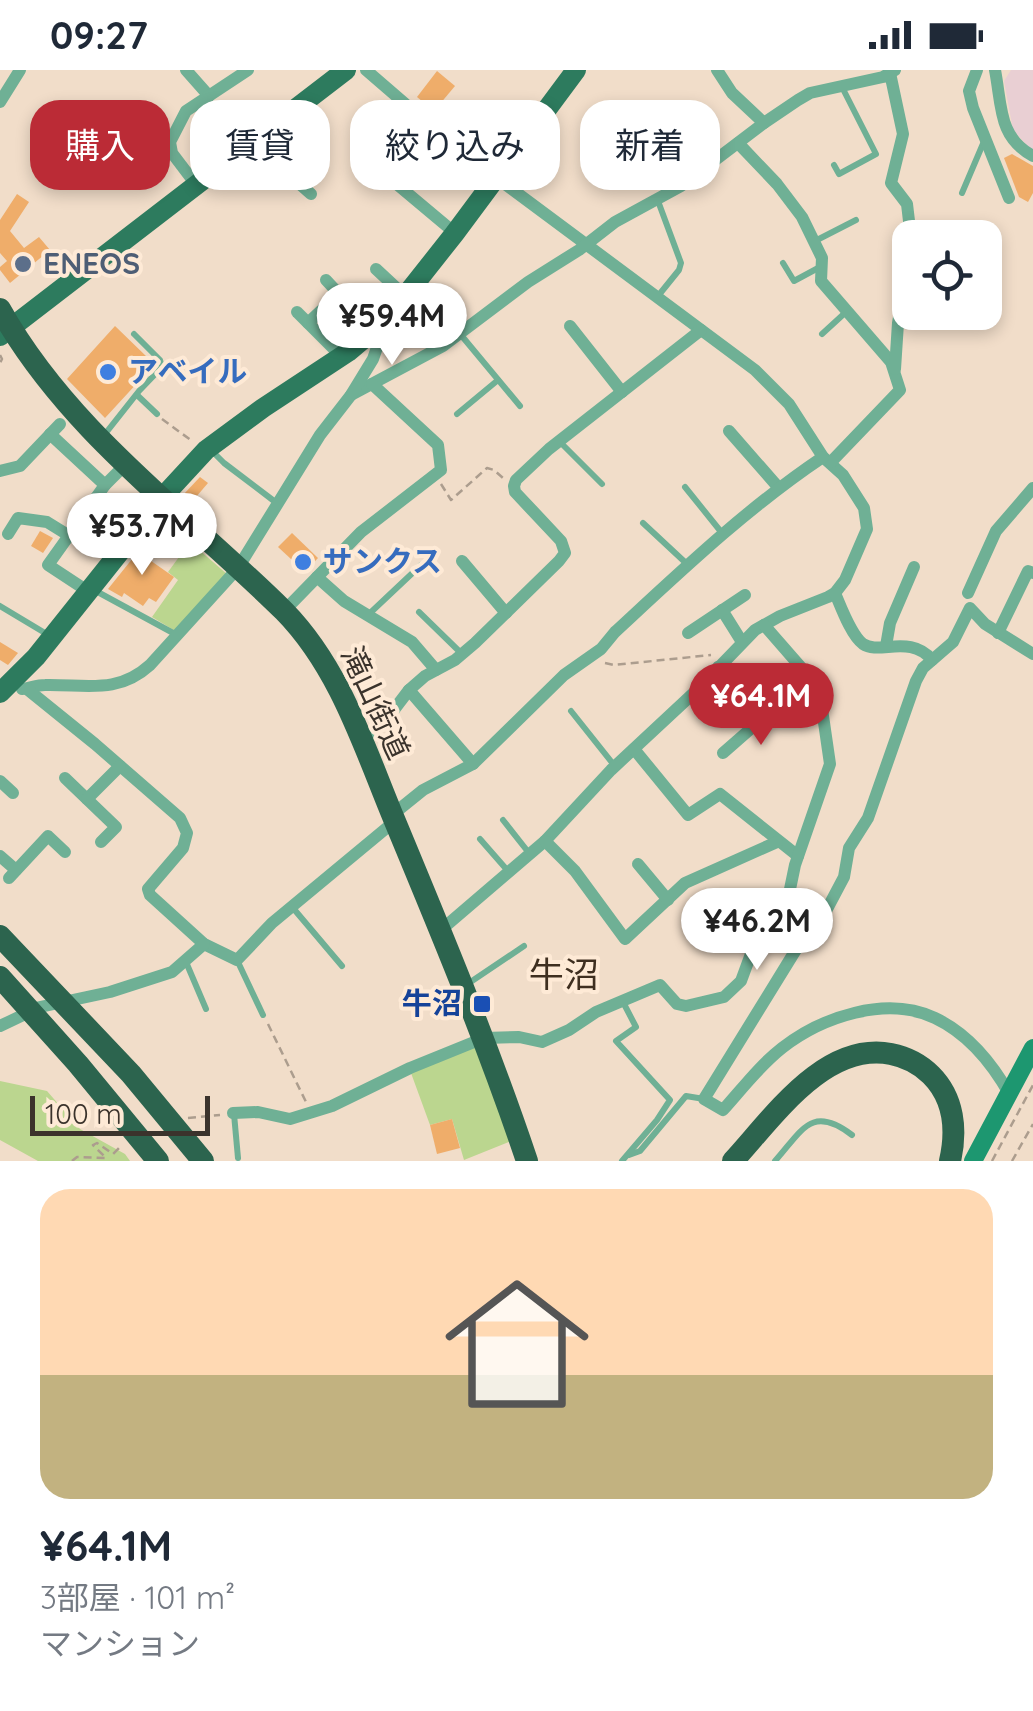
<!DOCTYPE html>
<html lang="ja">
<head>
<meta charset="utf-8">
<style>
  :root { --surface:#fff; --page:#f6f6f7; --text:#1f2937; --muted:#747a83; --line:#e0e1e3; --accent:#bb2b36 }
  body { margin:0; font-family:Quicksand,"Noto Sans JP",sans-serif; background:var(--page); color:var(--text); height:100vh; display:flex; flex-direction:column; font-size:38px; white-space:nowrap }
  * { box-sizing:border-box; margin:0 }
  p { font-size:32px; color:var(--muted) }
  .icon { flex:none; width:55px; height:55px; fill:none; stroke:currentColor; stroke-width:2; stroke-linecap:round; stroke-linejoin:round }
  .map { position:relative; height:1091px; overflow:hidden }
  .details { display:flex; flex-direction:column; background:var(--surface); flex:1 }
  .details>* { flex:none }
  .top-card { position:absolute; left:30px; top:30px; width:975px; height:90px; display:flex; gap:20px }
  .controls { position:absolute; left:892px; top:150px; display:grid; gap:20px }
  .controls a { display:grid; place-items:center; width:110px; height:110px; border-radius:20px; background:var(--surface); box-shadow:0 5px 15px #0003; font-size:50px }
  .scale { position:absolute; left:30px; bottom:25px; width:180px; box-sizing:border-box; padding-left:10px; border:5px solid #3b332c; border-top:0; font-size:28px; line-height:35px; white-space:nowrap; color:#3b332c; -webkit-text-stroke:8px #feead6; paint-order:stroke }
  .price { position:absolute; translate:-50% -85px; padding:0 22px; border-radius:35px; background:#fff; color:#222; font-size:32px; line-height:65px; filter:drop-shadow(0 2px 5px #0008) }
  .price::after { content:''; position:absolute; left:50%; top:60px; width:30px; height:22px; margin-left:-15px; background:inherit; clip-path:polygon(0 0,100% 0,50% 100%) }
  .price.current { background:var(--accent); color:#fff }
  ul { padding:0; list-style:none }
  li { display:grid; align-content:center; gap:20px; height:530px; padding:0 40px }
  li+li { border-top:2px solid var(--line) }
  li span { display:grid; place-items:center; height:310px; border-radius:30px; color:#555 }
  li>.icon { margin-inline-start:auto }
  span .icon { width:180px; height:180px; fill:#fffc; stroke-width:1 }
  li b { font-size:42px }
  .pill { padding:0 35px; border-radius:30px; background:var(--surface); box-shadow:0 5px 15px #0003; font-size:35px; line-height:90px }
  .pill.current { background:var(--accent); color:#fff }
  .status { display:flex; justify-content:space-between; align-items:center; height:70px; padding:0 50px; background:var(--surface); direction:ltr }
  .status svg { height:28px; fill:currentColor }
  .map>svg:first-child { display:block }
</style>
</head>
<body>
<div class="status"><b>09:27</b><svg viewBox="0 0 49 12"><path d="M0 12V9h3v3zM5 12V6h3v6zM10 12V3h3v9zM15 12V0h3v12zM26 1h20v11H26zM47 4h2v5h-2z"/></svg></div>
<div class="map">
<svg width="1033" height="1091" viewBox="0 0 1033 1091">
  <rect width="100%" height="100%" fill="#f1ddc9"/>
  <polygon fill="#e9cfd3" points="1011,0 1033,0 1033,82 1013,60 1004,11"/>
  <g fill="#bbd68f">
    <polygon points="190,472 228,505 177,562 152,547 178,510 168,502"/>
    <polygon points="478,975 511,1071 464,1090 452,1049 430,1055 411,1003"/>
    <polygon points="0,1011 47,1021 80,1059 125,1084 130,1091 38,1091 0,1070"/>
  </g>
  <g fill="#efad6a">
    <polygon points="437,1 455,16 434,41 417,27"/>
    <polygon points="1012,84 1033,96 1033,123 1028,132 1019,127 1004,88"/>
    <polygon points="17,124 29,132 10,161 24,178 39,167 50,180 10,213 0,200 0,197 7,191 0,183 0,150"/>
    <polygon points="115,256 147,287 143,292 151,298 105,348 67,309"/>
    <polygon points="200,407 208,413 190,434 182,426"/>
    <polygon points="40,461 53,468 43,483 31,476"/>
    <polygon points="153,463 158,467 144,486 174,507 156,532 149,528 143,536 124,523 122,527 108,519"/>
    <polygon points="292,463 318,488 305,502 278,477"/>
    <polygon points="0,572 18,583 8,595 0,590"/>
    <polygon points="452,1049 460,1078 437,1084 430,1055"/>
  </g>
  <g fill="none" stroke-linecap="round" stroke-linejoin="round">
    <g stroke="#ac9d8e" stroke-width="2.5" stroke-dasharray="8 5" stroke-linecap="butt">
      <polyline points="0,285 2,289 0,293"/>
      <polyline points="162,349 192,371"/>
      <polyline points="441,414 451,430 487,398 494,400 503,408"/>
      <polyline points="605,593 614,595 711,585"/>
      <polyline points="268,954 306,1032"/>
      <polyline points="188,1048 220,1045"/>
      <polyline points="72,1091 77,1087 106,1088 93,1075 97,1073 113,1084 120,1077"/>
      <polyline points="992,1091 1033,1015"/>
      <polyline points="1012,1091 1033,1054"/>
    </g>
    <g stroke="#6fb095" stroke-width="6">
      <polyline points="834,95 839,104 876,84 842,17"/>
      <polyline points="962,123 985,69"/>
      <polyline points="658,131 681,193 679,200 658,226"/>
      <polyline points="815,171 856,150"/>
      <polyline points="783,193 794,211 820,197"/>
      <polyline points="822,264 846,242"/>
      <polyline points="461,265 520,336"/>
      <polyline points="137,325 157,344"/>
      <polyline points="457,344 498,310"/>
      <polyline points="105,364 139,321 162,297 160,290 134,264"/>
      <polyline points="560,372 602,414"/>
      <polyline points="210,379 224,393 278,434"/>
      <polyline points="685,417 722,463"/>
      <polyline points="643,453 687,494"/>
      <polyline points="94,520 175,564"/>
      <polyline points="0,536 50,566"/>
      <polyline points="419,542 461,583"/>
      <polyline points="369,544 421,495"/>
      <polyline points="571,641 614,695"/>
      <polyline points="503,750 529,783"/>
      <polyline points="480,769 508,801"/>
      <polyline points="293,838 342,896"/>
      <polyline points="237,890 263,945"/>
      <polyline points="186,892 206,939"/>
      <polyline points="469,913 524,876"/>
      <polyline points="234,1044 238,1088"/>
      <polyline points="629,1085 640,1081 686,1026 704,1029"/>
      <polyline points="622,1091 657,1050 670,1030 616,971 636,957 623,932"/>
      <path d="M775 1091C802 1061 811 1034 852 1065"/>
    </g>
    <g stroke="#6fb095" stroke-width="12">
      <polyline points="186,0 209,26"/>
      <polyline points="366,0 454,76 755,300 789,334 823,387 843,405 864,438 867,459 845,510 835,523 828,527 780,546 755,560 698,619 611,700 545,771 441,860"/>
      <polyline points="717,0 732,23 764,53"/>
      <polyline points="977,0 969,21 973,38 1009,128"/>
      <path d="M995 0C1002 36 998 67 1033 86"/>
      <polyline points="890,3 903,64 891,113 907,134 911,168"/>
      <polyline points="0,32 20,0"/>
      <polyline points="253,73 311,124"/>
      <polyline points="738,73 777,114 802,147 822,188 821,211 891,292 900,320 831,392"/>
      <polyline points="356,80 455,163"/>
      <polyline points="197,116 172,83 170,72 186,41 248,0"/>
      <polyline points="376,199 405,226"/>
      <polyline points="297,242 342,287"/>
      <polyline points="308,253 339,224 326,210"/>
      <polyline points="570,256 622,322"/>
      <polyline points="895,299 898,253 910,183"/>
      <polyline points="351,325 443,276 528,212 579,180 615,152 681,116 764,53 798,30 810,23 883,7 895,0"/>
      <polyline points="729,361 778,417"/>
      <polyline points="50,364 105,415"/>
      <polyline points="0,401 20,396 60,354"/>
      <polyline points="8,464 18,448 47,452 68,465"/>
      <polyline points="462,491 506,543"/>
      <polyline points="317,507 344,531 412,572 436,600"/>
      <polyline points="89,522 48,495 105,415 126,394"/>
      <path d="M835 523C841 537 851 565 863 574 879 585 911 564 932 590"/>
      <polyline points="968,523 996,461 1033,418"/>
      <polyline points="722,540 742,572"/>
      <polyline points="284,541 361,462 441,400 438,375 372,314"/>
      <polyline points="688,563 745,525"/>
      <polyline points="998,563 1028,501 1033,503"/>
      <polyline points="886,576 890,553 914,497"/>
      <polyline points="718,597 761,650"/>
      <path d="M22 619C30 618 37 615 45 615 85 614 117 625 150 595L238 498 320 365 351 325 373 289 386 251"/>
      <polyline points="27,619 95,674 180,748 187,763 183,778 148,819 150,825 204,874 237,890 272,853 395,751"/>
      <polyline points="409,620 473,694"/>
      <polyline points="363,673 393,641 409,620 425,606 455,590 475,573 559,491 565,483 561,471 515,422 514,416 516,410 549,379 701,260"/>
      <polyline points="634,679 688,745 720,724 798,786"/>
      <polyline points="723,683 771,641"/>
      <polyline points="65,708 116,757 101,772"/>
      <polyline points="0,711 13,723"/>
      <polyline points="87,729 120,696"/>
      <path d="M392 745 423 720 473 694 564 605 601 579 615 562C682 500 747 438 823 387"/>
      <polyline points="545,771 575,801 625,869 685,813 777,772"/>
      <polyline points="0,786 16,800"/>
      <polyline points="638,794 668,830"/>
      <polyline points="9,808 48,766 65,782"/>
      <polyline points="0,956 40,937 110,922 172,902 204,874"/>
      <path d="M1010 1025C992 993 969 964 935 948 886 925 822 947 782 978 759 996 742 1019 723 1040L704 1029 797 878 826 841 844 807 849 778 868 748 916 611 923 598 953 572 970 538 985 554 1033 584"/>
      <polyline points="233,1043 258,1042 290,1049 332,1036 410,998 484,968 519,967 542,972 569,960 596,942 660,915 677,934 686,936 724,927 741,911 755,873 789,824 795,795 830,694 819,618 764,555"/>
    </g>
    <polyline stroke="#1d9770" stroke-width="18" points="973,1091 1033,978"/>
    <g stroke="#2d7b5e" stroke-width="20">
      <polyline points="0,266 346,0"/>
      <polyline points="0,623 36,587 170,419 206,380 263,338 348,282 387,249 455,163 576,0"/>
    </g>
    <g stroke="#2c644e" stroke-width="22">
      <path d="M0 239C68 361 186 444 284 541 340 598 364 677 394 749 441 862 488 975 527 1091"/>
      <polyline points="0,866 131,1004 203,1091"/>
      <polyline points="0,907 78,994 158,1091"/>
      <path d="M733 1091C772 1049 824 971 891 984 906 987 920 994 931 1005 954 1028 957 1060 950 1091"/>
    </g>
  </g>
  <circle fill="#5c6f8a" stroke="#feead6" stroke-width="4" cx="23" cy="194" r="10"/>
  <g fill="#3f7fe0" stroke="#feead6" stroke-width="4">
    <circle cx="108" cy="302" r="10"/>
    <circle cx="303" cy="492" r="10"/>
  </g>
  <rect fill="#1a4fb4" stroke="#feead6" stroke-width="4" x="472" y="924" width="20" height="20" rx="5"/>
  <g text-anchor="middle" stroke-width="8" stroke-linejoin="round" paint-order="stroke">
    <g font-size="30" font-weight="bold" fill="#4e5e75" stroke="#feead6" text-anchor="start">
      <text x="43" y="204">ENEOS</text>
    </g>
    <g font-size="30" font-weight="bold" fill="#366cbe" stroke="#feead6" text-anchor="start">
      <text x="128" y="312">アベイル</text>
      <text x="323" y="502">サンクス</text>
    </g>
    <g font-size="30" fill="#3b332c" stroke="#feead6">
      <text transform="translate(375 633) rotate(65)" y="10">滝山街道</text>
    </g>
    <g font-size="30" font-weight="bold" fill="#164399" stroke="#feead6" text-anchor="end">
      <text x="462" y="944">牛沼</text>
    </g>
    <g font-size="35" fill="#3f2f20" stroke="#feead6">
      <text x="564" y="917">牛沼</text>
    </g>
  </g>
</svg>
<div class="controls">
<a><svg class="icon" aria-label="locate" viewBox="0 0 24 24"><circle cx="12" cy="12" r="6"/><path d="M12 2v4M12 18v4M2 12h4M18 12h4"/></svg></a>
</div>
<div class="scale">100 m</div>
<b class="price" style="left:392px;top:298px">¥59.4M</b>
<b class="price" style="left:142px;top:508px">¥53.7M</b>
<b class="price current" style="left:761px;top:678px">¥64.1M</b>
<b class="price" style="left:757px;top:903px">¥46.2M</b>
<div class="top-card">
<a class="pill current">購入</a>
<a class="pill">賃貸</a>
<a class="pill">絞り込み</a>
<a class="pill">新着</a>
</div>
</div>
<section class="details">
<ul>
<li><span style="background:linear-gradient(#ffd9b3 60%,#c2b280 0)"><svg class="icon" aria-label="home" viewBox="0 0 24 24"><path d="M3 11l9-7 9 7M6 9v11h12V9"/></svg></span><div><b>¥64.1M</b><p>3部屋 · 101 m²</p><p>マンション</p></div></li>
</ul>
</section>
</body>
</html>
